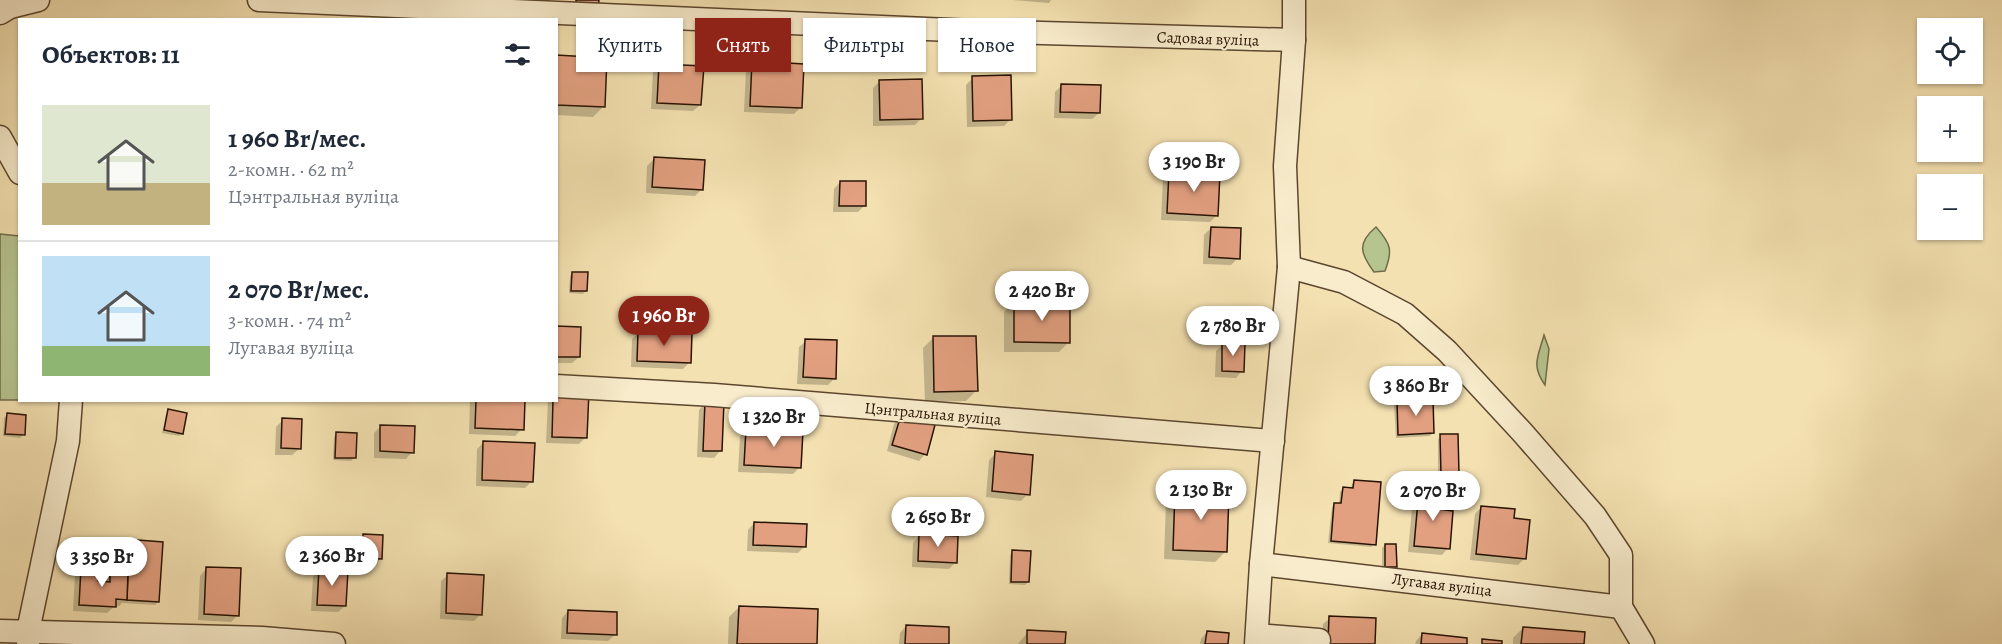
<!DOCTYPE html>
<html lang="ru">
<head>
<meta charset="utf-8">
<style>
  :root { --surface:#fff; --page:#f6f6f7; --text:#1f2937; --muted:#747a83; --line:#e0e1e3; --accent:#8f2418 }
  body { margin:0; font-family:Alegreya,serif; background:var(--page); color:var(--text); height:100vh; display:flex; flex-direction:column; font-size:22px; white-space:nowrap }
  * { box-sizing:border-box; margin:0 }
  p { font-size:20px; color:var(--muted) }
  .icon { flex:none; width:33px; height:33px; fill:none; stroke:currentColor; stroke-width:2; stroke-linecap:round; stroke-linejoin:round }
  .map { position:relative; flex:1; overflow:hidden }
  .sheet { position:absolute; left:18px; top:18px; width:540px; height:384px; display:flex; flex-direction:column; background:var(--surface); border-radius:0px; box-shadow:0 2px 4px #0004 }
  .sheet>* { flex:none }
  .guide { position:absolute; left:576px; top:18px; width:570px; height:54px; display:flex; gap:12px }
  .fabs { position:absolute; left:1917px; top:18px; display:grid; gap:12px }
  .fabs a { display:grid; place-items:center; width:66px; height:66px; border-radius:0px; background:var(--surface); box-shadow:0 2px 4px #0004; font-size:30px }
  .price { position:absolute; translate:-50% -51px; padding:0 14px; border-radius:21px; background:#fff; color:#222; font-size:20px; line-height:39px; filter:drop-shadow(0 2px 3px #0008) }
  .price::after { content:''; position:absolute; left:50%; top:36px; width:18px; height:14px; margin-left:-9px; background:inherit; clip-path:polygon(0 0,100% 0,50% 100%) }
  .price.on { background:var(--accent); color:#fff }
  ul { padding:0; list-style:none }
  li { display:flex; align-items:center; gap:18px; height:150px; padding:0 24px }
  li+li { border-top:2px solid var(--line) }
  li span { display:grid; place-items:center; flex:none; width:168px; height:120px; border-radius:0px; color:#555 }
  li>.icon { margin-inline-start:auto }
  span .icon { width:72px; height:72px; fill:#fffc; stroke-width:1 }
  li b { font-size:26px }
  h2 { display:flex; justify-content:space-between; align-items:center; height:72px; padding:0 24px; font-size:26px }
  .pill { padding:0 21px; border-radius:0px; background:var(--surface); box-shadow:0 2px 4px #0004; font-size:21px; line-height:54px }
  .pill.on { background:var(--accent); color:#fff }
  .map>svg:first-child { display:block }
</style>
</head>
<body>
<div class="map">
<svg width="2002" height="644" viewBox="0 0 2002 644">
  <rect width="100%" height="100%" fill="#f4e1b1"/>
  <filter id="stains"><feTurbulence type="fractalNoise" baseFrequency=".00333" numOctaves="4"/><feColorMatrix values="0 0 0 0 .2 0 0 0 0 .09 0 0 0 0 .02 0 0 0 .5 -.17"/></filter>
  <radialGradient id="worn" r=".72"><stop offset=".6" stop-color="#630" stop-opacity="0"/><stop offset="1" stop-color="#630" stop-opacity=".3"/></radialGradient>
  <g fill="#b6c48f" stroke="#6f6c49" stroke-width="1.5">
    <path d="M1376 227C1391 244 1393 250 1385 271L1374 272C1360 253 1357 243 1376 227Z"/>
    <polygon points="0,234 19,236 19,400 0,400"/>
    <path d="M1544 335 1549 349 1545 385C1531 365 1538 357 1544 335Z"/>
  </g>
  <g fill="#0003">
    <polygon points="1013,0 1051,0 1049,3"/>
    <polygon points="556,57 603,107 593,117 556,115"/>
    <polygon points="753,63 800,108 794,114 744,112 746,69"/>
    <polygon points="660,66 700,105 693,111 651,109 653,72"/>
    <polygon points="973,78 1011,119 1004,126 967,127 966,85"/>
    <polygon points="880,81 922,118 915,125 873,126 873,88"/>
    <polygon points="1062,85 1099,113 1092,119 1054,118 1055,92"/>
    <polygon points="654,159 702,189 695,196 646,193 647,166"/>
    <polygon points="1169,173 1217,215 1210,222 1161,220 1163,179"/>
    <polygon points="840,182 864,206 858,212 833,212 834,189"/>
    <polygon points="1211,228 1238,258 1231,265 1203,264 1204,235"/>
    <polygon points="573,273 586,291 583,294 569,293 570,276"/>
    <polygon points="1014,302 1069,342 1059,352 1004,352 1004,312"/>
    <polygon points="556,328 579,357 572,363 556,363"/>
    <polygon points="639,333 690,362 683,369 631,367 632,339"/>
    <polygon points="933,338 976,391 966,401 925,402 923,348"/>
    <polygon points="806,341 835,378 828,385 797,384 799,347"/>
    <polygon points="1223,344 1242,371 1236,378 1215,377 1216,351"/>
    <polygon points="470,400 523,400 522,429 515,436 469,434"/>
    <polygon points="548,400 556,400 586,437 579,444 546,443"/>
    <polygon points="1397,402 1433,433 1430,436 1396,438 1394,405"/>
    <polygon points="705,403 720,451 714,458 697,457 699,410"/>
    <polygon points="169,411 182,433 179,436 162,433 166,414"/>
    <polygon points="7,415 23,435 20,438 3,436 4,418"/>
    <polygon points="901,417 925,454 919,461 887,451 894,424"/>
    <polygon points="283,420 299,449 292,455 275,455 276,427"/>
    <polygon points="381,426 412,452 406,459 374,458 374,433"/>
    <polygon points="746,430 800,467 793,474 738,472 740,437"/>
    <polygon points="337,434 354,458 351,461 333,460 334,437"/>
    <polygon points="1441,436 1458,474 1455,477 1438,477 1438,439"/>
    <polygon points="484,442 532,481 525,488 476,486 477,449"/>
    <polygon points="996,453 1028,494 1021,501 986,497 989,460"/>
    <polygon points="1355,481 1374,544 1371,547 1328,543 1332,507 1335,504 1339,505 1340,492 1343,489 1351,489 1352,484"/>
    <polygon points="1176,491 1225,552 1215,562 1164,559 1166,501"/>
    <polygon points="1420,491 1437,511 1448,548 1442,555 1408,552 1413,497"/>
    <polygon points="1481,507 1513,520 1525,558 1518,565 1470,560 1475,514"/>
    <polygon points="754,523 805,546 798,553 747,551 748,530"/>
    <polygon points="364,536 381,558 378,561 360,560 361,539"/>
    <polygon points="919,536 956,562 949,569 912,567 913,543"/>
    <polygon points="138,542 158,602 155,605 122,603 119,606 115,606 107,613 73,611 75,576 82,569 96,582 104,583 104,579 111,572 134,574 135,545"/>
    <polygon points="1385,545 1395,566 1392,569 1382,569 1382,548"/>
    <polygon points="1013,552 1028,582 1025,585 1009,584 1010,555"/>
    <polygon points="206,569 238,615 231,622 198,620 200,576"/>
    <polygon points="319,570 345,606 338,612 311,611 313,577"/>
    <polygon points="448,575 481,614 474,621 440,619 441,581"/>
    <polygon points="739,607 815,644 728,644 729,617"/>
    <polygon points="568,611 615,635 608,641 561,639 562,618"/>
    <polygon points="1330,618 1373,644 1322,644 1323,624"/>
    <polygon points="906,626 947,644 899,644 900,633"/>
    <polygon points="1523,628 1582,644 1513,644 1513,638"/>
    <polygon points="1028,632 1064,644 1018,644"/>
    <polygon points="1207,632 1227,644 1200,644 1201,639"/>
    <polygon points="1422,634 1465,644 1415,644 1416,641"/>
  </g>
  <g fill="#e2a080" stroke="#281303" stroke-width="1.5">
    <polygon points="576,0 599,0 598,7 576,6"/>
    <polygon points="556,55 607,58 605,107 556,105"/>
    <polygon points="752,61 804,64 802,108 750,106"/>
    <polygon points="659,64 704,66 701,105 657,103"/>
    <polygon points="1011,75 1012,120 973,121 972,76"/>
    <polygon points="922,79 923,119 880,120 879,80"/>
    <polygon points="1061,84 1101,85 1100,113 1060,112"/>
    <polygon points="654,157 705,160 703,190 652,187"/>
    <polygon points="1169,171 1220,173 1218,216 1167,213"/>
    <polygon points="840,181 866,181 866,206 839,206"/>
    <polygon points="1211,227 1241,228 1240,259 1209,257"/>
    <polygon points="572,272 588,272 587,291 571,291"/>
    <polygon points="1014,301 1070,301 1070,343 1014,342"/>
    <polygon points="556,326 581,327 580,357 556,357"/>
    <polygon points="638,331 692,333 691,363 637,361"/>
    <polygon points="933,336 976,336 978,391 934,392"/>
    <polygon points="805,339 837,340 836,379 803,377"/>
    <polygon points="1222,343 1245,343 1244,372 1222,371"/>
    <polygon points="556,390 589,391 587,438 552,437 553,400 556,400"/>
    <polygon points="1433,399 1434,433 1398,435 1397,401"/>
    <polygon points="476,400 525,400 524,430 475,428"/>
    <polygon points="705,401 724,402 722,451 703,451"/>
    <polygon points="168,409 187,413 183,434 164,430"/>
    <polygon points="7,413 26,415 25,435 5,434"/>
    <polygon points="901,415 935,425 927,455 892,445"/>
    <polygon points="282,418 302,419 301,449 281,448"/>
    <polygon points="380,425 415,426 414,453 380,451"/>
    <polygon points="746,429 803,431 801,468 744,465"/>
    <polygon points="336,432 357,433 356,458 335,458"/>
    <polygon points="1440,434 1458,434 1459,474 1441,475"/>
    <polygon points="483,441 535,443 533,482 482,480"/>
    <polygon points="995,451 1033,455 1030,495 992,491"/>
    <polygon points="1354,480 1381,482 1376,545 1331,541 1334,503 1341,503 1343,487 1353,488"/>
    <polygon points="1419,489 1440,491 1439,509 1453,511 1450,549 1414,546"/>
    <polygon points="1175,490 1229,492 1227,552 1173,550"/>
    <polygon points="1481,506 1515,509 1514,518 1530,520 1526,559 1476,554"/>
    <polygon points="754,522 807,524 806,547 753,545"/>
    <polygon points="363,534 383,535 382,559 363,558"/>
    <polygon points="919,534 958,536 957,563 918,561"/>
    <polygon points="138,540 163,542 159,602 127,600 128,572 136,572"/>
    <polygon points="1385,544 1396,544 1397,567 1385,567"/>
    <polygon points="1012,550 1031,551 1029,582 1011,582"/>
    <polygon points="206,567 241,568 239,616 204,614"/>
    <polygon points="81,568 98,569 98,581 110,582 110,571 128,572 127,600 116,599 116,607 79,605"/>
    <polygon points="319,568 348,570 346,606 317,605"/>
    <polygon points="447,573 484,575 482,615 446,613"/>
    <polygon points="739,606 818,609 817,644 737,644"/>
    <polygon points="568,610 617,612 617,635 567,633"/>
    <polygon points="1329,616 1376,618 1375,644 1328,644"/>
    <polygon points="906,625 949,627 949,644 905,644"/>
    <polygon points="1523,627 1585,632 1584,644 1521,644"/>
    <polygon points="1027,630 1066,632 1065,644 1027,644"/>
    <polygon points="1207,631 1229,633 1228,644 1205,644"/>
    <polygon points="1422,633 1467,638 1467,644 1421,644"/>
    <polygon points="1482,639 1502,641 1502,644 1482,644"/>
  </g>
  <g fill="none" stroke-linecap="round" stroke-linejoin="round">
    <g stroke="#5b462e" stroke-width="25">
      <g id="minor">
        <polyline points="259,0 973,31 1294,40"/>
        <polyline points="0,13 10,7 38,0"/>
        <polyline points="0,137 20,173"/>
        <polyline points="1289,267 1344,282 1405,314 1447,351 1522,432 1595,516 1621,555 1621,607 1643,644"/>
        <polyline points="556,386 714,395 1273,441"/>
        <polyline points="1261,564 1621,607"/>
        <polyline points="0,631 262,638 334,644"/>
        <polyline points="1257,635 1319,640"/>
        <polyline points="28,644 28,631 68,441 71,400"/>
        <polyline points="1256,644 1261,564 1289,267 1285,166 1294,40 1294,0"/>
      </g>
    </g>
    <use href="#minor" stroke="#f8eccc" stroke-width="22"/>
  </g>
  <g text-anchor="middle" stroke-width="4.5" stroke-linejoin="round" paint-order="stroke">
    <g font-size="16" fill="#281303" stroke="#f8eccc">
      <text transform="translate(1208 38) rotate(2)" y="6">Садовая вуліца</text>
      <text transform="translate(933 413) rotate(5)" y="6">Цэнтральная вуліца</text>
      <text transform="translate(1442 584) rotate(7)" y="6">Лугавая вуліца</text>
    </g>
  </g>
  <rect width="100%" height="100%" filter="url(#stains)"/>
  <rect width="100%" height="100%" fill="url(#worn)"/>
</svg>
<div class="fabs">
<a><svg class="icon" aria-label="locate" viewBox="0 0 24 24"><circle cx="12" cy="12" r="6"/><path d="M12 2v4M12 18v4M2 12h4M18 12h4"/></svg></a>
<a>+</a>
<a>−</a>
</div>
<b class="price" style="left:1194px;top:193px">3 190 Br</b>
<b class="price" style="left:1042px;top:322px">2 420 Br</b>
<b class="price on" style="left:664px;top:347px">1 960 Br</b>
<b class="price" style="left:1233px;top:357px">2 780 Br</b>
<b class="price" style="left:1416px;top:417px">3 860 Br</b>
<b class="price" style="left:774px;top:448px">1 320 Br</b>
<b class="price" style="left:1201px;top:521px">2 130 Br</b>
<b class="price" style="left:1433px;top:522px">2 070 Br</b>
<b class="price" style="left:938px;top:548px">2 650 Br</b>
<b class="price" style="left:332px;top:587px">2 360 Br</b>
<b class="price" style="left:102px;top:588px">3 350 Br</b>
<div class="guide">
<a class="pill">Купить</a>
<a class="pill on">Снять</a>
<a class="pill">Фильтры</a>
<a class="pill">Новое</a>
</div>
<section class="sheet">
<h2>Объектов: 11<svg class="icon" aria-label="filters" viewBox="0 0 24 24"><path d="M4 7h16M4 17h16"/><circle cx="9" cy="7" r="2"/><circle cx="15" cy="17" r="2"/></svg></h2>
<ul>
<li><span style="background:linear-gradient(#dfe7d0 65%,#c2b280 0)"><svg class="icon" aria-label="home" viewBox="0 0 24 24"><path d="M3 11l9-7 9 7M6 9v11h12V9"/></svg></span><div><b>1 960 Br/мес.</b><p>2-комн. · 62 m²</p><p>Цэнтральная вуліца</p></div></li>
<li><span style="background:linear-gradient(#bfe0f5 75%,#8fb573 0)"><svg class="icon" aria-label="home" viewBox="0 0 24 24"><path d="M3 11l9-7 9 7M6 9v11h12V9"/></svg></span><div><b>2 070 Br/мес.</b><p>3-комн. · 74 m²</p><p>Лугавая вуліца</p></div></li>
</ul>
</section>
</div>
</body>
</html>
